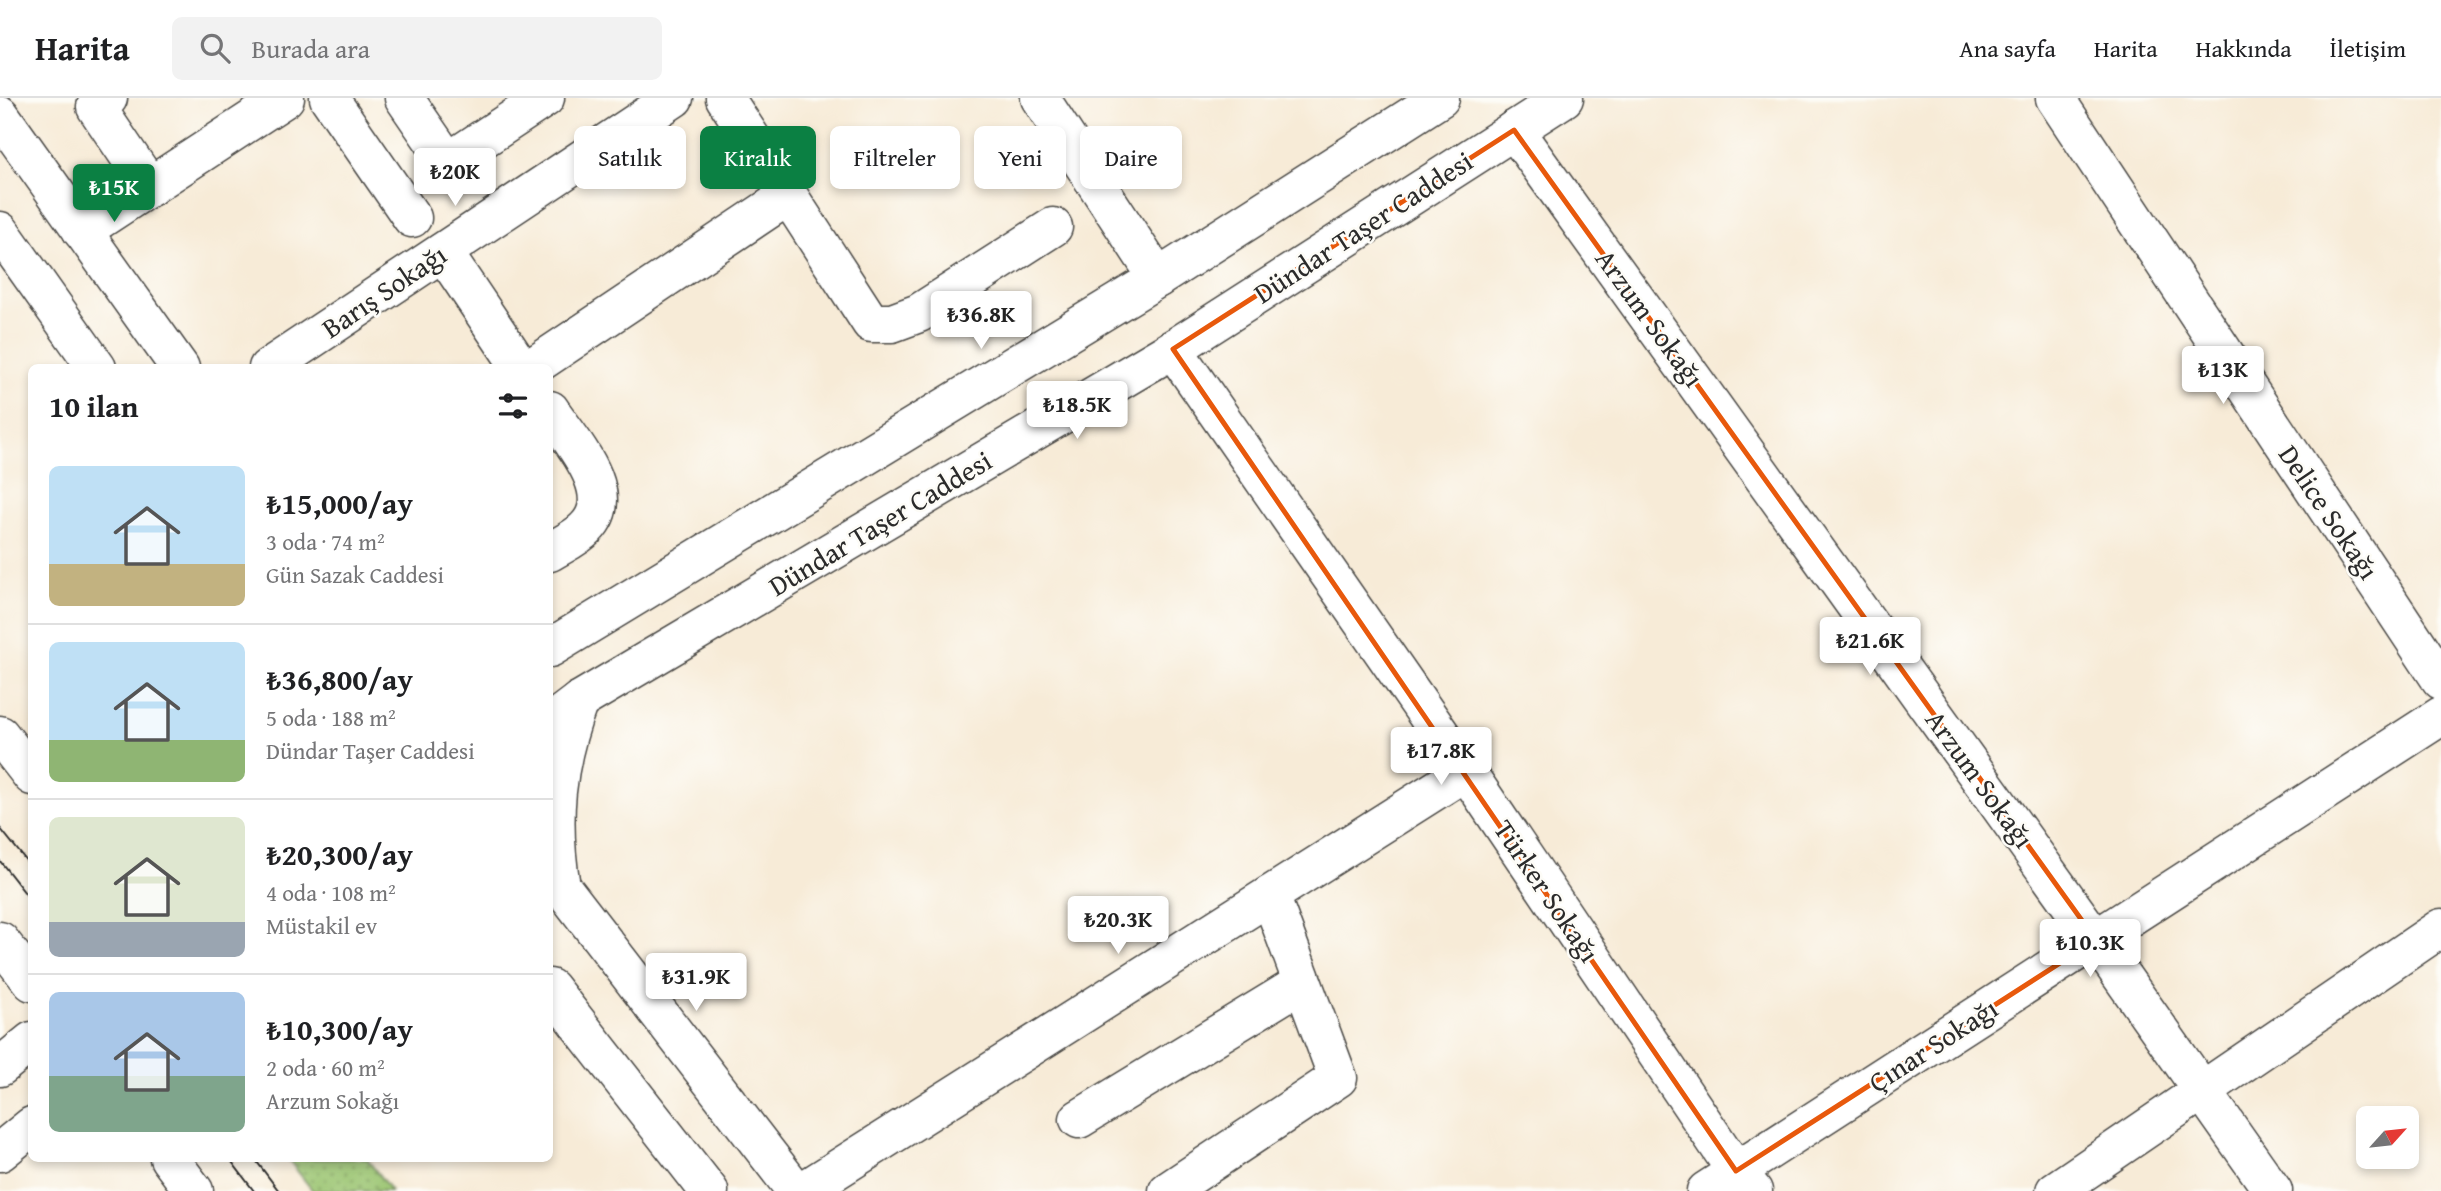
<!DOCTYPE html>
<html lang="tr">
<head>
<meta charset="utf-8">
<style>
  :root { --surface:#fff; --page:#f2f2f2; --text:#202124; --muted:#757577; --line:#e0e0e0; --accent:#0b8043 }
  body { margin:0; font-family:"Gentium Book Plus",serif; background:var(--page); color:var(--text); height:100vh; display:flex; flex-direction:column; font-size:26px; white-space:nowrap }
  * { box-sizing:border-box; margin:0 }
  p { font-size:23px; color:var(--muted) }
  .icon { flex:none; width:38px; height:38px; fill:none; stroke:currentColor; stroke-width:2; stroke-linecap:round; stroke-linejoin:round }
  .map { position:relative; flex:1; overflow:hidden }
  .panel { position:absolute; left:28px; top:266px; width:525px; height:798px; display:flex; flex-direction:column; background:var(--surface); border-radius:10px; box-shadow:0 4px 10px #0003 }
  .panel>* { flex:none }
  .hud { position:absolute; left:574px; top:28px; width:665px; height:63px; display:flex; gap:14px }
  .needle { width:46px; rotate:63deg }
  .controls { position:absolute; left:2356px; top:1008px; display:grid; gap:14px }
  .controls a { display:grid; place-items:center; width:63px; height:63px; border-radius:10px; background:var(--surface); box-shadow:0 4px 10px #0003; font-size:35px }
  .price { position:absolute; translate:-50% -60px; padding:0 16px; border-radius:7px; background:#fff; color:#222; font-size:23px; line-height:46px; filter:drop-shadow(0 2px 4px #0008) }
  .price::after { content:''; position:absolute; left:50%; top:42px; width:21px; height:16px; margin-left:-10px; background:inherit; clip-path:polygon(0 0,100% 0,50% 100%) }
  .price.selected { background:var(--accent); color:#fff }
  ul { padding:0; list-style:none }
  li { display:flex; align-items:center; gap:21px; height:175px; padding:0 21px }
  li+li { border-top:2px solid var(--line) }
  li span { display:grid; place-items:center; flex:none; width:196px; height:140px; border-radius:10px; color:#555 }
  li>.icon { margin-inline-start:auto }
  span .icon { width:84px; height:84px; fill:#fffc; stroke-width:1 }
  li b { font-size:30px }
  h2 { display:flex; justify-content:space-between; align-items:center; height:84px; padding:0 21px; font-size:30px }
  .tag { padding:0 24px; border-radius:10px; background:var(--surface); box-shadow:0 4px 10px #0003; font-size:24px; line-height:63px }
  .tag.selected { background:var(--accent); color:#fff }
  header { display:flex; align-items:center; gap:42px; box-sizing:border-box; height:98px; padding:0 35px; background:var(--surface); border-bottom:2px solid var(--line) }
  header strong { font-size:33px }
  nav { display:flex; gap:38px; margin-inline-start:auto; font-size:24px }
  .search { width:490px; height:63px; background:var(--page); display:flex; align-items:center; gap:18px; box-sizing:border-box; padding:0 24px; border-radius:10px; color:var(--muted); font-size:26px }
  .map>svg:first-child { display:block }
</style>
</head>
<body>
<header>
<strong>Harita</strong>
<div class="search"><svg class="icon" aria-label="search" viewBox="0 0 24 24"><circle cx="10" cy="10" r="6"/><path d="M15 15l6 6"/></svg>Burada ara</div>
<nav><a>Ana sayfa</a><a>Harita</a><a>Hakkında</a><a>İletişim</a></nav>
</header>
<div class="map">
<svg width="2441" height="1093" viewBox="0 0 2441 1093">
  <defs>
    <pattern id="park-dots" width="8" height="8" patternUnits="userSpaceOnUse" patternTransform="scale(1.75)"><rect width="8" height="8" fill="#9ac470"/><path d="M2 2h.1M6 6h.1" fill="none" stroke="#7e9f5c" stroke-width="1.8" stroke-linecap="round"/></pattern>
  </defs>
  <rect width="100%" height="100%" fill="#fdfcf7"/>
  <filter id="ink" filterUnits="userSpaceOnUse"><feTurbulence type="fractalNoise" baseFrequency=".0143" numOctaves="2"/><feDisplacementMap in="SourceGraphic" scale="14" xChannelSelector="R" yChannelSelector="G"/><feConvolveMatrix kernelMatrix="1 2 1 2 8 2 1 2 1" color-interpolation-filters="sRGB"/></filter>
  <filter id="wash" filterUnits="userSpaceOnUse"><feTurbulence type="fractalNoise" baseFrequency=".00686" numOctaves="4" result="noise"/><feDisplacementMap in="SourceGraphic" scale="28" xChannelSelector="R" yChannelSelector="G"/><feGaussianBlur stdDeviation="1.57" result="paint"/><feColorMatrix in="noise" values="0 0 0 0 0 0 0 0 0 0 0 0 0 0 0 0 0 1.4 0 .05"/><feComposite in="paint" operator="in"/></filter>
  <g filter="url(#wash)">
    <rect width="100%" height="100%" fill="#f7ebd7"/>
    <polygon fill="url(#park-dots)" stroke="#62784e" stroke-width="2" points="288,1061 367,1061 391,1093 313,1093"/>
  </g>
  <g filter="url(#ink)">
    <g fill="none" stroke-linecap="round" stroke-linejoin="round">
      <g stroke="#4a4845" stroke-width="41">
        <g id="minor">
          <polyline points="108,0 96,9 150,89"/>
          <polyline points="329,0 412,120"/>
          <polyline points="404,0 448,64 545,0"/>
          <polyline points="725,0 871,225 892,225 919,215 1053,129"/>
          <polyline points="1040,0 1158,180"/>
          <polyline points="2055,0 2441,582"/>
          <polyline points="0,17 180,270"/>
          <polyline points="1514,32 2096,842 2273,1093"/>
          <polyline points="0,133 97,270"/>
          <polyline points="82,133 285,0"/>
          <polyline points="443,154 521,270"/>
          <polyline points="1173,251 1466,673 1736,1073 1753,1093"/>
          <polyline points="268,270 674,0"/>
          <polyline points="531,270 788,98"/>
          <path d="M550 312C569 341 621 395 586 430 577 440 561 447 550 454"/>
          <polyline points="550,550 1158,180 1440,0"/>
          <polyline points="550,625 579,603 1173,251 1564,0"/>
          <polyline points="0,637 32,678"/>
          <polyline points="550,774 796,1093"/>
          <path d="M561 789C550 721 555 667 579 603"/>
          <polyline points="0,843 32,884"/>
          <polyline points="550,890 709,1093"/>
          <polyline points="0,969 32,943"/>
          <polyline points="1079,1021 1302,885"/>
          <polyline points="0,1054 32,1028"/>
          <polyline points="169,1060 194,1093"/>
          <polyline points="803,1093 1466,673"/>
          <polyline points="1168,1093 1338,980 1270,797"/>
          <polyline points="1706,1093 2441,618"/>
          <polyline points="2055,1093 2441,830"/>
        </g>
      </g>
      <use href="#minor" stroke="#fff" stroke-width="38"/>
      <g stroke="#2b2b2b" stroke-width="2">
        <polyline points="0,730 32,770"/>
        <polyline points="0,763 32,804"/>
        <polyline points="229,1060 254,1093"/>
        <polyline points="254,1060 279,1093"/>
      </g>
    </g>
  </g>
  <path fill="none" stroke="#e8590c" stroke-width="5" stroke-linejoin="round" d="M1514 32 2096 842 1736 1073 1173 251Z"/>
  <g text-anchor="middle" stroke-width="5" stroke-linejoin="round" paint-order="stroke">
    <g font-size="28" fill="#2b2b2b" stroke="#fdfcf7">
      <text transform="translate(1363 129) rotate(-33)" y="10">Dündar Taşer Caddesi</text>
      <text transform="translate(384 193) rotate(-34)" y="10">Barış Sokağı</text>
      <text transform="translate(1650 220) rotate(54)" y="10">Arzum Sokağı</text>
      <text transform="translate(2329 414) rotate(56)" y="10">Delice Sokağı</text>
      <text transform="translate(880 425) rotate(-31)" y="10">Dündar Taşer Caddesi</text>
      <text transform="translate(1980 681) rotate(54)" y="10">Arzum Sokağı</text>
      <text transform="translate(1547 793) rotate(56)" y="10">Türker Sokağı</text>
      <text transform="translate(1933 947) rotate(-33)" y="10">Çınar Sokağı</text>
    </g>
  </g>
</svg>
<div class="controls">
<a><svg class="needle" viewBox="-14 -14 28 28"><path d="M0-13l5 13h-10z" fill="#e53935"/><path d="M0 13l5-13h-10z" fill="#757577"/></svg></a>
</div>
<b class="price" style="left:455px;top:110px">₺20K</b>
<b class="price selected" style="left:114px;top:126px">₺15K</b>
<b class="price" style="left:981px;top:253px">₺36.8K</b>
<b class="price" style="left:2223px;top:308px">₺13K</b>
<b class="price" style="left:1077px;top:343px">₺18.5K</b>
<b class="price" style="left:1870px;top:579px">₺21.6K</b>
<b class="price" style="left:1441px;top:689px">₺17.8K</b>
<b class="price" style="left:1118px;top:858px">₺20.3K</b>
<b class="price" style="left:2090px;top:881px">₺10.3K</b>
<b class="price" style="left:696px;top:915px">₺31.9K</b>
<div class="hud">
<a class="tag">Satılık</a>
<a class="tag selected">Kiralık</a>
<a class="tag">Filtreler</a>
<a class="tag">Yeni</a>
<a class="tag">Daire</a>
</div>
<section class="panel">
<h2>10 ilan<svg class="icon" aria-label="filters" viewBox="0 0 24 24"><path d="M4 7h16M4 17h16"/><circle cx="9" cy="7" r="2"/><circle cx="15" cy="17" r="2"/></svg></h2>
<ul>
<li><span style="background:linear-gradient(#bfe0f5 70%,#c2b280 0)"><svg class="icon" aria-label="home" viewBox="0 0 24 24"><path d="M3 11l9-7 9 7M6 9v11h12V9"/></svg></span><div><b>₺15,000/ay</b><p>3 oda · 74 m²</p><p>Gün Sazak Caddesi</p></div></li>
<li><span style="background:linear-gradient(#bfe0f5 70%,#8fb573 0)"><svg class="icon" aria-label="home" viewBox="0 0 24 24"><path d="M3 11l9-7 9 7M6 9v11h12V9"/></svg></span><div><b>₺36,800/ay</b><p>5 oda · 188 m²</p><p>Dündar Taşer Caddesi</p></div></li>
<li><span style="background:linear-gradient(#dfe7d0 75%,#9aa5b1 0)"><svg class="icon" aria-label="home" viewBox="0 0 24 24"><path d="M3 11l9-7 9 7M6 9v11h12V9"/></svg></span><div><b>₺20,300/ay</b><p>4 oda · 108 m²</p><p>Müstakil ev</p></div></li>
<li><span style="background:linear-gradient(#a9c7e8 60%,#7fa58c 0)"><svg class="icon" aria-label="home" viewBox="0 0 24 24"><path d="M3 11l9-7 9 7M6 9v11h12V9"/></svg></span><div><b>₺10,300/ay</b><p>2 oda · 60 m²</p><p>Arzum Sokağı</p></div></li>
</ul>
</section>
</div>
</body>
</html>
